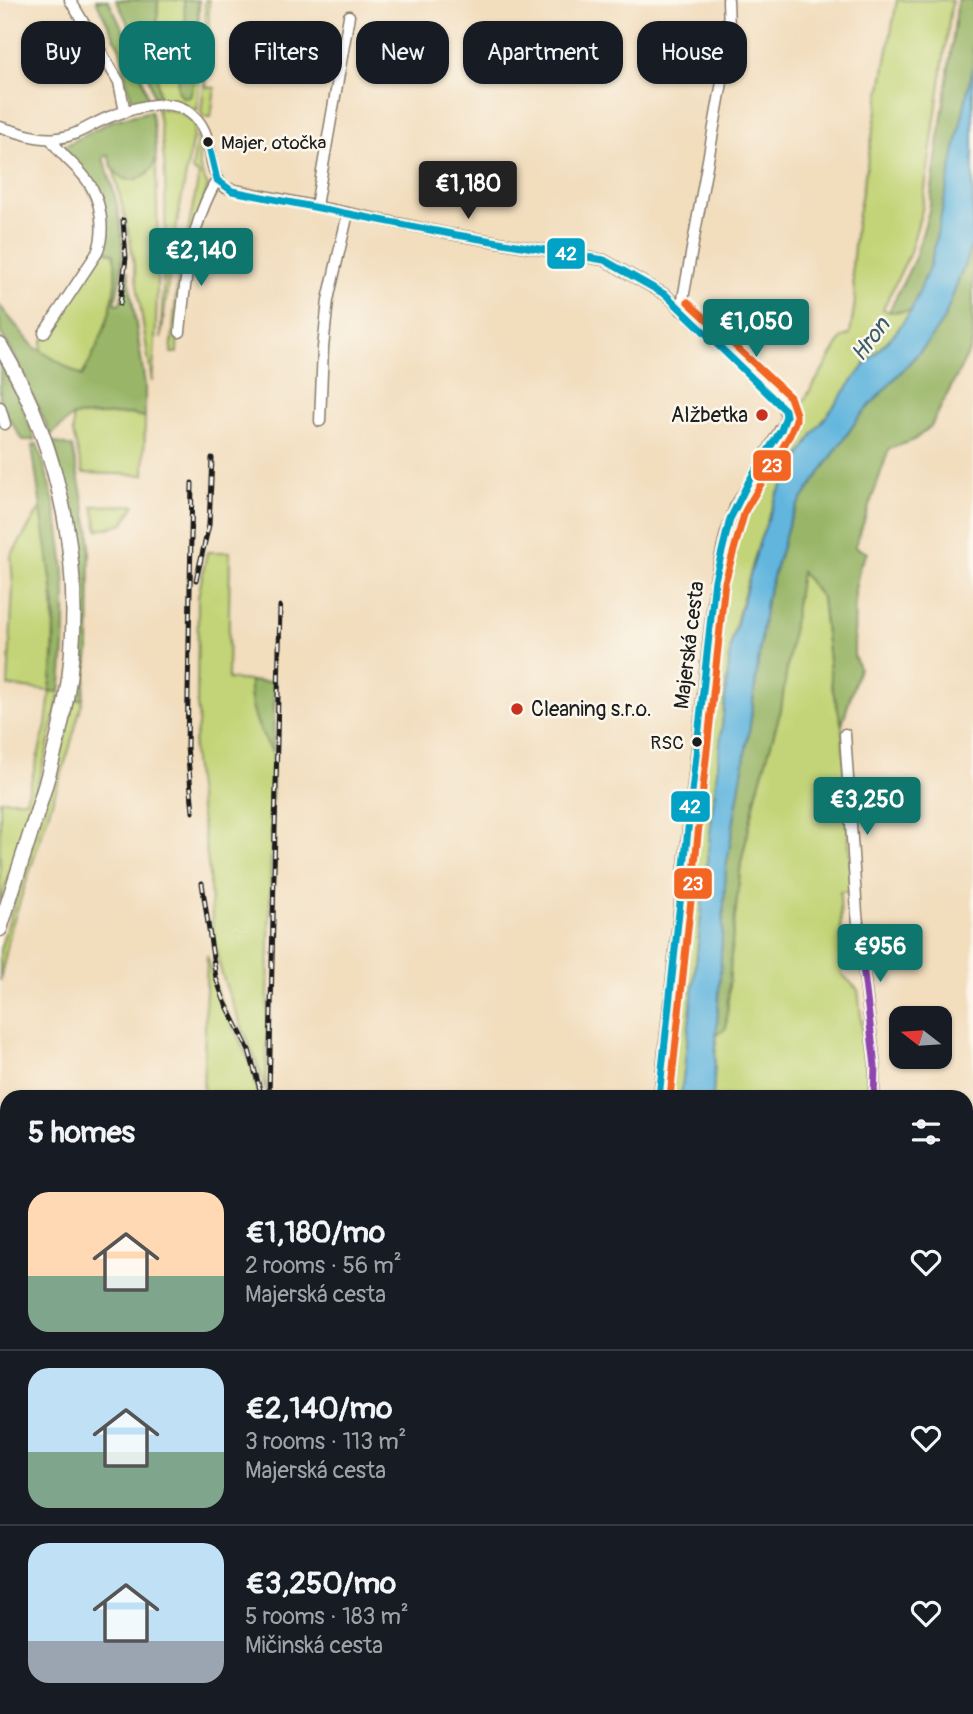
<!DOCTYPE html>
<html lang="en">
<head>
<meta charset="utf-8">
<style>
  :root { --surface:#171b24; --page:#20242c; --text:#f1f3f6; --muted:#9ea1a6; --line:#363941; --accent:#0f766e }
  body { margin:0; font-family:Pangolin,sans-serif; background:var(--page); color:var(--text); height:100vh; display:flex; flex-direction:column; font-size:26px; white-space:nowrap }
  * { box-sizing:border-box; margin:0 }
  p { font-size:23px; color:var(--muted) }
  .icon { flex:none; width:38px; height:38px; fill:none; stroke:currentColor; stroke-width:2; stroke-linecap:round; stroke-linejoin:round }
  .map { position:relative; flex:1; overflow:hidden }
  .panel { position:absolute; left:0px; top:1090px; width:973px; height:625px; display:flex; flex-direction:column; background:var(--surface); border-radius:21px 21px 0 0; box-shadow:0 2px 5px #0004 }
  .panel>* { flex:none }
  .guide { position:absolute; left:21px; top:21px; width:931px; height:63px; display:flex; gap:14px }
  .needle { width:46px; rotate:287deg }
  .buttons { position:absolute; left:889px; top:1006px; display:grid; gap:14px }
  .buttons a { display:grid; place-items:center; width:63px; height:63px; border-radius:14px; background:var(--surface); box-shadow:0 2px 5px #0004; font-size:35px }
  .price { position:absolute; translate:-50% -60px; padding:0 16px; border-radius:7px; background:var(--accent); color:#fff; font-size:23px; line-height:46px; filter:drop-shadow(0 2px 4px #0008) }
  .price::after { content:''; position:absolute; left:50%; top:42px; width:21px; height:16px; margin-left:-10px; background:inherit; clip-path:polygon(0 0,100% 0,50% 100%) }
  .price.on { background:#222; color:#fff }
  ul { padding:0; list-style:none }
  li { display:flex; align-items:center; gap:21px; height:175px; padding:0 28px }
  li+li { border-top:2px solid var(--line) }
  li span { display:grid; place-items:center; flex:none; width:196px; height:140px; border-radius:21px; color:#555 }
  li>.icon { margin-inline-start:auto }
  span .icon { width:84px; height:84px; fill:#fffc; stroke-width:1 }
  li b { font-size:30px }
  h2 { display:flex; justify-content:space-between; align-items:center; height:84px; padding:0 28px; font-size:30px }
  .chip { padding:0 24px; border-radius:21px; background:var(--surface); box-shadow:0 2px 5px #0004; font-size:24px; line-height:63px }
  .chip.on { background:var(--accent); color:#fff }
  .map>svg:first-child { display:block }
</style>
</head>
<body>
<div class="map">
<svg width="973" height="1714" viewBox="0 0 973 1714">
  <rect width="100%" height="100%" fill="#fbf7ec"/>
  <filter id="ink" filterUnits="userSpaceOnUse"><feTurbulence type="fractalNoise" baseFrequency=".0143" numOctaves="2"/><feDisplacementMap in="SourceGraphic" scale="14" xChannelSelector="R" yChannelSelector="G"/><feConvolveMatrix kernelMatrix="1 2 1 2 8 2 1 2 1" color-interpolation-filters="sRGB"/></filter>
  <filter id="wash" filterUnits="userSpaceOnUse"><feTurbulence type="fractalNoise" baseFrequency=".00686" numOctaves="4" result="noise"/><feDisplacementMap in="SourceGraphic" scale="28" xChannelSelector="R" yChannelSelector="G"/><feGaussianBlur stdDeviation="1.57" result="paint"/><feColorMatrix in="noise" values="0 0 0 0 0 0 0 0 0 0 0 0 0 0 0 0 0 1.4 0 .05"/><feComposite in="paint" operator="in"/></filter>
  <g filter="url(#wash)">
    <rect width="100%" height="100%" fill="#f2ddbd"/>
    <g fill="#c2d477" stroke="#6f784a" stroke-width="2">
      <polygon points="158,0 199,0 200,74 197,111 175,100 159,101 156,54"/>
      <polygon points="205,0 209,0 209,43 206,87 215,88 211,117 204,117 201,113 205,74"/>
      <polygon points="897,0 952,0 922,210 909,255 883,309 889,312 911,311 896,332 866,363 795,462 777,495 759,543 739,611 731,644 681,1097 663,1097 705,703 713,662 717,596 729,538 743,501 842,338 850,334 855,302 852,267 856,225"/>
      <path d="M157 108C172 110 185 112 195 125L172 251 161 339C163 266 172 179 157 108Z"/>
      <path d="M199 128C204 140 200 145 199 157 198 168 203 177 208 186 191 243 177 294 177 353H171L177 287 199 175 192 170Z"/>
      <path d="M156 158C158 232 159 308 152 382L130 239 114 171 124 179 147 175Z"/>
      <path d="M104 249 114 254C121 296 102 340 82 376L41 352 42 342Z"/>
      <polygon points="131,414 145,417 144,475 83,473 73,433 73,416"/>
      <polygon points="135,505 123,524 98,530 93,506"/>
      <path d="M41 507C52 572 58 625 50 690L60 692 46 755 0 904V800H26L46 726 50 691 8 686 13 586 11 556Z"/>
      <path d="M207 552H230L228 679 250 681C249 709 258 729 273 753L266 1092C252 1041 224 997 215 945 211 919 211 891 208 865 205 833 197 801 195 769 194 761 192 750 194 742 198 726 200 723 197 706L198 597Z"/>
      <polygon points="801,570 822,598 832,687 842,725 852,892 840,892 842,974 858,990 868,1079 867,1097 713,1097 716,1036 726,1028 732,943 741,863 789,651"/>
      <polygon points="83,699 69,750 11,929 0,981 0,950 62,749 73,700"/>
      <polygon points="207,955 217,993 251,1064 259,1097 203,1097"/>
      <polygon points="617,1708 678,1708 669,1714 614,1714"/>
    </g>
    <g fill="#99b668" stroke="#5a6942" stroke-width="2">
      <path d="M96 0H108C125 33 141 66 149 103L135 106 127 86 120 49Z"/>
      <path d="M116 0H158L156 54 159 101 155 102C147 66 134 33 116 0Z"/>
      <path d="M184 0H198L197 71 190 97H182C172 84 181 74 185 61 189 45 184 17 184 0Z"/>
      <polygon points="958,0 973,0 973,66 959,136 931,262 911,311 889,312 915,258 929,211"/>
      <path d="M151 111C153 125 157 141 156 155 155 177 128 190 114 170 111 166 110 160 108 155L103 158C115 191 125 230 122 265 121 278 117 291 115 303L120 304 128 271 145 385V417L131 414 73 416 51 435 13 353 0 332V306L33 346 82 376C102 340 121 296 114 254L104 249 103 215 63 147 111 121Z"/>
      <polygon points="973,241 973,340 970,350 931,426 914,440 889,449 855,547 867,553 860,565 855,590 854,655 859,668 842,725 832,687 822,598 801,572 781,710 756,795 741,863 732,943 726,1028 716,1036 726,868 750,725 766,601 789,522 798,505 859,417 925,346 944,319"/>
      <polygon points="0,358 22,404 35,440 23,440 0,404"/>
      <path d="M53 442 72 447 90 533 89 651 83 699 73 700C86 607 79 532 53 442Z"/>
      <path d="M37 444C67 528 70 605 60 692L50 691 54 654 55 606 32 446Z"/>
      <path d="M250 681 275 682 273 753C258 729 249 709 250 681Z"/>
    </g>
    <g fill="#62b6de" stroke="#3f697d" stroke-width="2">
      <polygon points="973,66 973,241 944,319 925,346 859,417 798,505 789,522 766,601 750,725 726,868 713,1097 681,1097 731,644 759,543 777,495 813,434 866,363 896,332 911,311 931,262"/>
      <polygon points="412,1708 469,1708 462,1714 405,1714"/>
    </g>
  </g>
  <g filter="url(#ink)">
    <g fill="none" stroke-linecap="round" stroke-linejoin="round">
      <g stroke="#877c6c" stroke-width="13">
        <g id="minor">
          <polyline points="70,0 119,82 125,112"/>
          <path d="M0 127C18 132 39 141 58 138 78 136 94 122 112 116 133 108 166 98 186 110 220 131 202 170 226 188L451 234 604 260 666 295 782 404 786 416 784 423 735 507 726 533 715 580 659 1097"/>
          <polyline points="316,206 349,16"/>
          <polyline points="681,310 726,60 729,28 728,0"/>
          <path d="M180 332C185 281 190 224 217 180"/>
          <path d="M44 333 97 253C106 231 101 199 87 180 76 165 60 155 51 139"/>
          <polyline points="0,407 5,424"/>
          <polyline points="320,421 323,348 328,300 348,213"/>
          <polyline points="845,734 857,914 875,1066 874,1097"/>
          <polyline points="0,1451 4,1440"/>
          <polyline points="966,1581 973,1579"/>
          <polyline points="802,1708 806,1714"/>
          <polyline points="378,1714 385,1708"/>
          <polyline points="676,1714 685,1708"/>
        </g>
      </g>
      <g stroke="#877c6c" stroke-width="17">
        <g id="major">
          <path d="M0 345C63 451 87 577 66 699 52 777 23 853 0 929"/>
          <polyline points="0,1406 2,1408"/>
          <polyline points="966,1684 973,1677"/>
          <polyline points="942,1714 946,1708"/>
        </g>
      </g>
      <use href="#minor" stroke="#fff" stroke-width="10"/>
      <use href="#major" stroke="#fff" stroke-width="14"/>
      <g stroke="#1c1c1c" stroke-width="5">
        <g id="rail">
          <polyline points="120,304 126,258 123,220"/>
          <polyline points="192,483 187,747 193,812"/>
          <polyline points="196,580 209,525 212,458"/>
          <polyline points="202,883 216,978 224,1000 249,1050 262,1097"/>
          <polyline points="269,1097 280,606"/>
        </g>
      </g>
      <use href="#rail" stroke="#fbf7ec" stroke-width="2.5" stroke-dasharray="8" stroke-linecap="butt"/>
      <g stroke="#fbf7ec" stroke-width="12">
        <polyline id="bus-1" points="208,142 217,180 232,191 451,234 604,260 666,295 785,410 786,416 781,430 749,481 730,519 715,580 659,1097"/>
      </g>
      <g stroke="#fbf7ec" stroke-width="12">
        <polyline id="bus-2" points="670,1097 725,582 745,511 790,435 796,420 796,414 790,397 688,302"/>
      </g>
      <g stroke="#fbf7ec" stroke-width="12">
        <polyline id="bus-3" points="860,941 875,1066 874,1097"/>
      </g>
      <use href="#bus-1" stroke="#01a2c5" stroke-width="7"/>
      <use href="#bus-2" stroke="#f26522" stroke-width="7"/>
      <use href="#bus-3" stroke="#8e44ad" stroke-width="7"/>
    </g>
  </g>
  <g fill="#1c1c1c" stroke="#fbf7ec" stroke-width="2.5">
    <circle cx="208" cy="142" r="6"/>
    <circle cx="697" cy="742" r="6"/>
  </g>
  <g fill="#c8321e" stroke="#fbf7ec" stroke-width="2.5">
    <circle cx="762" cy="415" r="7"/>
    <circle cx="517" cy="709" r="7"/>
  </g>
  <g text-anchor="middle" stroke-width="5" stroke-linejoin="round" paint-order="stroke">
    <g font-size="19" fill="#1c1c1c" stroke="#fbf7ec" text-anchor="start">
      <text x="221" y="149">Majer, otočka</text>
      <text x="684" y="749" text-anchor="end">RSC</text>
    </g>
    <g font-size="21" fill="#1c1c1c" stroke="#fbf7ec" text-anchor="end">
      <text x="748" y="422">Alžbetka</text>
      <text x="531" y="716" text-anchor="start">Cleaning s.r.o.</text>
    </g>
    <g font-size="21" fill="#1c1c1c" stroke="#fbf7ec">
      <text transform="translate(689 645) rotate(-83)" y="7">Majerská cesta</text>
    </g>
    <g font-size="23" font-style="italic" fill="#385a6a" stroke="#fbf7ec">
      <text transform="translate(870 339) rotate(-53)" y="8">Hron</text>
    </g>
  </g>
  <g stroke="#fbf7ec" stroke-width="2.5">
    <rect x="546" y="237" width="40" height="33" rx="7" fill="#01a2c5"/>
    <rect x="752" y="449" width="40" height="33" rx="7" fill="#f26522"/>
    <rect x="670" y="790" width="41" height="33" rx="7" fill="#01a2c5"/>
    <rect x="673" y="867" width="40" height="33" rx="7" fill="#f26522"/>
  </g>
  <g font-size="19" text-anchor="middle" font-weight="bold" fill="#fff">
    <text x="566" y="260">42</text>
    <text x="772" y="472">23</text>
    <text x="690" y="813">42</text>
    <text x="693" y="890">23</text>
  </g>
</svg>
<div class="buttons">
<a><svg class="needle" viewBox="-14 -14 28 28"><path d="M0-13l5 13h-10z" fill="#e53935"/><path d="M0 13l5-13h-10z" fill="#9ea1a6"/></svg></a>
</div>
<b class="price on" style="left:468px;top:221px">€1,180</b>
<b class="price" style="left:201px;top:288px">€2,140</b>
<b class="price" style="left:756px;top:359px">€1,050</b>
<b class="price" style="left:867px;top:837px">€3,250</b>
<b class="price" style="left:880px;top:984px">€956</b>
<div class="guide">
<a class="chip">Buy</a>
<a class="chip on">Rent</a>
<a class="chip">Filters</a>
<a class="chip">New</a>
<a class="chip">Apartment</a>
<a class="chip">House</a>
</div>
<section class="panel">
<h2>5 homes<svg class="icon" aria-label="filters" viewBox="0 0 24 24"><path d="M4 7h16M4 17h16"/><circle cx="9" cy="7" r="2"/><circle cx="15" cy="17" r="2"/></svg></h2>
<ul>
<li><span style="background:linear-gradient(#ffd9b3 60%,#7fa58c 0)"><svg class="icon" aria-label="home" viewBox="0 0 24 24"><path d="M3 11l9-7 9 7M6 9v11h12V9"/></svg></span><div><b>€1,180/mo</b><p>2 rooms · 56 m²</p><p>Majerská cesta</p></div><svg class="icon" aria-label="heart" viewBox="0 0 24 24"><path d="M12 20l-8-8c-3-5 5-10 8-4 3-6 11-1 8 4z"/></svg></li>
<li><span style="background:linear-gradient(#bfe0f5 60%,#7fa58c 0)"><svg class="icon" aria-label="home" viewBox="0 0 24 24"><path d="M3 11l9-7 9 7M6 9v11h12V9"/></svg></span><div><b>€2,140/mo</b><p>3 rooms · 113 m²</p><p>Majerská cesta</p></div><svg class="icon" aria-label="heart" viewBox="0 0 24 24"><path d="M12 20l-8-8c-3-5 5-10 8-4 3-6 11-1 8 4z"/></svg></li>
<li><span style="background:linear-gradient(#bfe0f5 70%,#9aa5b1 0)"><svg class="icon" aria-label="home" viewBox="0 0 24 24"><path d="M3 11l9-7 9 7M6 9v11h12V9"/></svg></span><div><b>€3,250/mo</b><p>5 rooms · 183 m²</p><p>Mičinská cesta</p></div><svg class="icon" aria-label="heart" viewBox="0 0 24 24"><path d="M12 20l-8-8c-3-5 5-10 8-4 3-6 11-1 8 4z"/></svg></li>
</ul>
</section>
</div>
</body>
</html>
